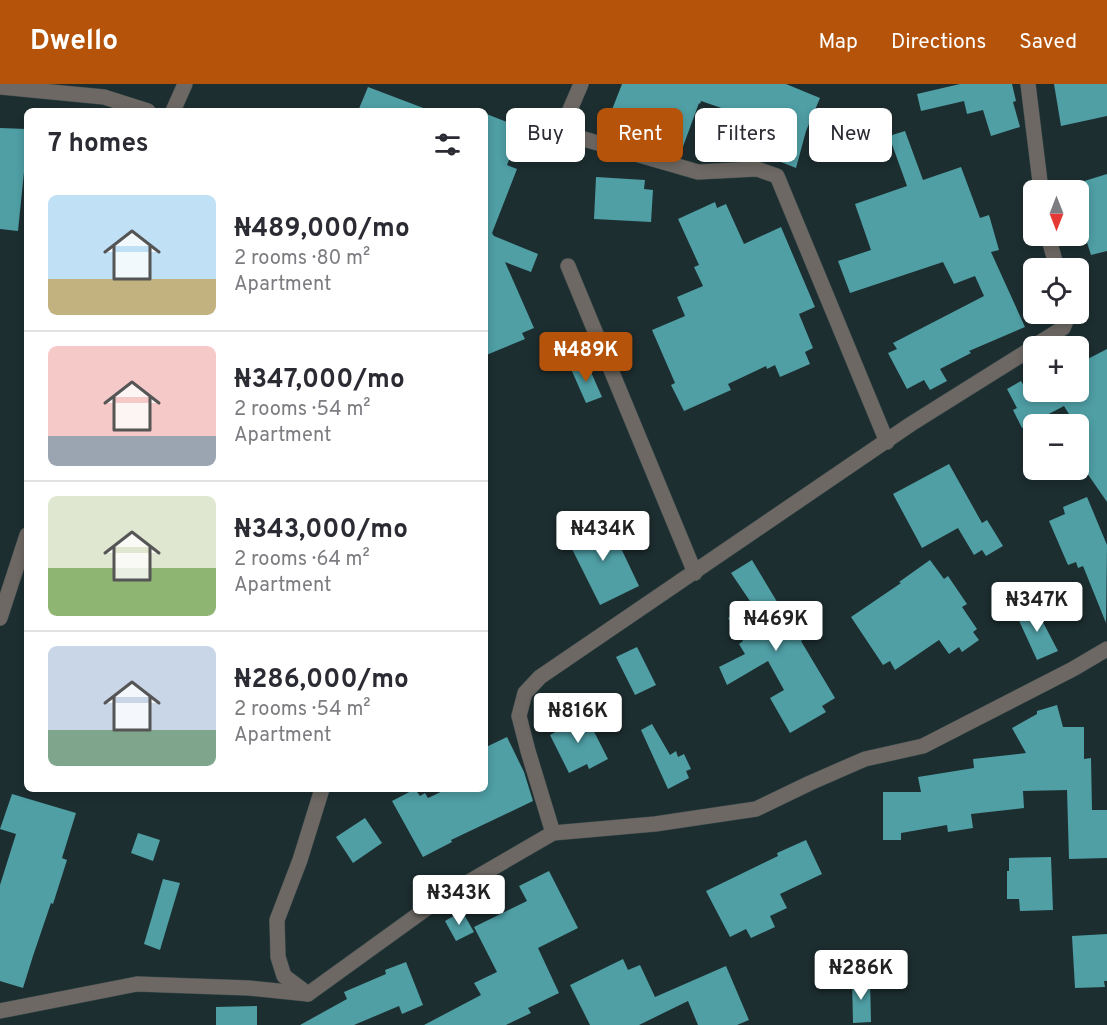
<!DOCTYPE html>
<html lang="en">
<head>
<meta charset="utf-8">
<style>
  :root { --surface:#fff; --page:#f2f2f3; --text:#2b2b33; --muted:#7c7c81; --line:#e1e1e2; --accent:#b45309 }
  body { margin:0; font-family:Overpass,sans-serif; background:var(--page); color:var(--text); height:100vh; display:flex; flex-direction:column; font-size:22px; white-space:nowrap }
  * { box-sizing:border-box; margin:0 }
  p { font-size:20px; color:var(--muted) }
  .icon { flex:none; width:33px; height:33px; fill:none; stroke:currentColor; stroke-width:2; stroke-linecap:round; stroke-linejoin:round }
  .map { position:relative; flex:1; overflow:hidden }
  .side { position:absolute; left:24px; top:24px; width:464px; height:684px; display:flex; flex-direction:column; background:var(--surface); border-radius:9px; box-shadow:0 3px 9px #0003 }
  .side>* { flex:none }
  .hud { position:absolute; left:506px; top:24px; width:512px; height:54px; display:flex; gap:12px }
  .needle { width:39px; rotate:180deg }
  .fabs { position:absolute; left:1023px; top:96px; display:grid; gap:12px }
  .fabs a { display:grid; place-items:center; width:66px; height:66px; border-radius:9px; background:var(--surface); box-shadow:0 3px 9px #0003; font-size:30px }
  .price { position:absolute; translate:-50% -51px; padding:0 14px; border-radius:6px; background:#fff; color:#222; font-size:20px; line-height:39px; filter:drop-shadow(0 2px 3px #0008) }
  .price::after { content:''; position:absolute; left:50%; top:36px; width:18px; height:14px; margin-left:-9px; background:inherit; clip-path:polygon(0 0,100% 0,50% 100%) }
  .price.current { background:var(--accent); color:#fff }
  ul { padding:0; list-style:none }
  li { display:flex; align-items:center; gap:18px; height:150px; padding:0 24px }
  li+li { border-top:2px solid var(--line) }
  li span { display:grid; place-items:center; flex:none; width:168px; height:120px; border-radius:9px; color:#555 }
  li>.icon { margin-inline-start:auto }
  span .icon { width:72px; height:72px; fill:#fffc; stroke-width:1 }
  li b { font-size:26px }
  h2 { display:flex; justify-content:space-between; align-items:center; height:72px; padding:0 24px; font-size:26px }
  .chip { padding:0 21px; border-radius:9px; background:var(--surface); box-shadow:0 3px 9px #0003; font-size:21px; line-height:54px }
  .chip.current { background:var(--accent); color:#fff }
  header { display:flex; align-items:center; gap:36px; box-sizing:border-box; height:84px; padding:0 30px; background:var(--accent); color:#fff }
  header strong { font-size:28px }
  nav { display:flex; gap:33px; margin-inline-start:auto; font-size:21px }
  .map>svg:first-child { display:block }
</style>
</head>
<body>
<header>
<strong>Dwello</strong>
<nav><a>Map</a><a>Directions</a><a>Saved</a></nav>
</header>
<div class="map">
<svg width="1107" height="941" viewBox="0 0 1107 941">
  <rect width="100%" height="100%" fill="#1d2e30"/>
  <g fill="#4f9fa5">
    <polygon points="622,0 786,0 820,14 806,47 796,84 756,68 755,71 727,59 736,29 701,17 700,20 699,19 681,68 660,60 665,47 633,38 629,50 606,41"/>
    <polygon points="960,0 1012,0 1016,17 1013,18 1020,43 991,52 983,26 967,30 964,17 921,27 917,10"/>
    <polygon points="1054,0 1107,0 1107,32 1061,42"/>
    <polygon points="368,3 426,25 426,27 358,27"/>
    <polygon points="484,29 522,44 507,81 517,85 492,149 494,152 538,170 531,188 505,178 534,244 522,249 525,255 484,272"/>
    <polygon points="0,44 27,45 27,88 24,88 18,147 0,145"/>
    <polygon points="905,47 923,96 961,83 980,134 989,131 999,166 991,168 1025,243 969,267 971,269 940,285 947,297 930,306 924,296 907,305 888,269 897,265 893,259 984,212 975,192 954,200 943,178 850,209 838,177 871,166 855,120 907,102 889,52"/>
    <polygon points="1107,90 1107,167 1091,171 1078,130 1078,99"/>
    <polygon points="596,93 645,96 644,105 653,106 651,138 594,135"/>
    <polygon points="715,118 717,124 726,120 744,160 781,143 815,223 799,230 813,264 805,268 810,280 780,293 775,281 767,285 766,282 728,300 731,306 684,327 671,301 675,299 652,246 685,232 677,213 703,202 694,183 699,181 678,135"/>
    <polygon points="1107,265 1107,418 1078,376 1078,340 1075,340 1064,322 1022,344 1013,326 1017,324 1007,305 1021,297 1028,310 1032,308 1078,308 1078,280"/>
    <polygon points="587,279 602,313 586,319 571,285"/>
    <polygon points="949,380 982,439 987,436 1003,462 986,472 982,466 974,471 958,444 922,464 893,410"/>
    <polygon points="1087,413 1107,461 1106,539 1083,482 1078,484 1076,478 1068,481 1049,437 1065,430 1063,423"/>
    <polygon points="607,435 639,502 600,521 567,455"/>
    <polygon points="752,476 785,531 790,528 806,554 801,557 835,614 822,622 826,628 790,649 770,614 784,606 768,577 727,601 719,583 745,570 739,560 743,557 728,534 752,520 731,489"/>
    <polygon points="930,476 944,495 948,492 967,520 962,523 977,545 973,548 979,556 962,568 959,563 949,570 939,556 895,586 890,577 883,581 851,533 901,499 899,498"/>
    <polygon points="1034,521 1058,567 1037,576 1016,530"/>
    <polygon points="637,563 656,601 635,611 616,573"/>
    <polygon points="1057,621 1063,643 1084,643 1084,675 1091,674 1092,726 1107,726 1107,774 1069,775 1067,706 1023,707 1024,724 971,730 973,744 948,748 947,741 901,749 901,756 883,756 883,708 921,708 918,693 974,684 973,675 1026,669 1012,644 1037,630 1037,627"/>
    <polygon points="584,628 608,675 589,685 587,680 569,689 550,651 561,645 558,640"/>
    <polygon points="652,640 670,671 676,667 678,673 684,670 691,685 686,687 689,694 668,705 641,646"/>
    <polygon points="507,653 524,688 533,717 451,756 452,758 423,773 392,717 415,705 420,712 425,709 428,714 447,705 484,705 484,664"/>
    <polygon points="12,710 76,729 62,774 67,776 53,820 51,819 33,872 23,904 0,897 0,801 16,750 0,745"/>
    <polygon points="365,734 382,759 353,779 336,753"/>
    <polygon points="138,749 160,756 153,777 131,769"/>
    <polygon points="806,756 822,790 780,810 787,824 770,832 775,843 751,854 746,845 730,853 706,807 778,772 777,769"/>
    <polygon points="1051,773 1053,826 1020,827 1019,815 1007,815 1007,787 1009,787 1009,774"/>
    <polygon points="549,787 578,844 538,864 559,909 528,924 531,929 506,941 424,941 481,911 474,899 497,888 474,843 527,817 519,802"/>
    <polygon points="163,795 180,799 160,866 144,860"/>
    <polygon points="462,827 474,848 456,857 445,837"/>
    <polygon points="1107,850 1107,897 1104,897 1105,903 1075,904 1072,852"/>
    <polygon points="623,875 628,886 640,881 655,913 726,882 749,936 737,941 698,941 688,917 639,941 590,941 570,901"/>
    <polygon points="406,878 423,921 402,930 399,922 354,941 300,941 347,915 344,908 386,890 385,886"/>
    <polygon points="852,895 870,895 871,938 853,939"/>
    <polygon points="257,922 257,941 216,941 216,923"/>
  </g>
  <g fill="none" stroke-linecap="round" stroke-linejoin="round">
    <g stroke="#3a4a4c" stroke-width="16">
      <g id="minor">
        <polyline points="581,0 566,35 570,51 698,88 757,85 777,92 887,358"/>
        <polyline points="1028,0 1041,106"/>
        <polyline points="0,3 104,13 148,27"/>
        <polyline points="173,27 185,0"/>
        <polyline points="1048,152 1057,184"/>
        <polyline points="568,182 695,489"/>
        <polyline points="1034,262 1063,244 1069,230"/>
        <polyline points="0,534 27,451"/>
        <polyline points="553,749 528,667 519,632 525,609 540,593 911,340 1034,263"/>
        <polyline points="308,910 284,892 278,873 277,836 300,776 322,705"/>
        <polyline points="0,927 137,900 249,904 308,910 441,814 553,749 655,740 756,725 810,699 865,675 923,662 1073,585 1107,565"/>
      </g>
    </g>
    <use href="#minor" stroke="#6d6863" stroke-width="15"/>
  </g>
</svg>
<div class="fabs">
<a><svg class="needle" viewBox="-14 -14 28 28"><path d="M0-13l5 13h-10z" fill="#e53935"/><path d="M0 13l5-13h-10z" fill="#7c7c81"/></svg></a>
<a><svg class="icon" aria-label="locate" viewBox="0 0 24 24"><circle cx="12" cy="12" r="6"/><path d="M12 2v4M12 18v4M2 12h4M18 12h4"/></svg></a>
<a>+</a>
<a>−</a>
</div>
<b class="price current" style="left:586px;top:299px">₦489K</b>
<b class="price" style="left:603px;top:478px">₦434K</b>
<b class="price" style="left:1037px;top:549px">₦347K</b>
<b class="price" style="left:776px;top:568px">₦469K</b>
<b class="price" style="left:578px;top:660px">₦816K</b>
<b class="price" style="left:459px;top:842px">₦343K</b>
<b class="price" style="left:861px;top:917px">₦286K</b>
<div class="hud">
<a class="chip">Buy</a>
<a class="chip current">Rent</a>
<a class="chip">Filters</a>
<a class="chip">New</a>
</div>
<section class="side">
<h2>7 homes<svg class="icon" aria-label="filters" viewBox="0 0 24 24"><path d="M4 7h16M4 17h16"/><circle cx="9" cy="7" r="2"/><circle cx="15" cy="17" r="2"/></svg></h2>
<ul>
<li><span style="background:linear-gradient(#bfe0f5 70%,#c2b280 0)"><svg class="icon" aria-label="home" viewBox="0 0 24 24"><path d="M3 11l9-7 9 7M6 9v11h12V9"/></svg></span><div><b>₦489,000/mo</b><p>2 rooms · 80 m²</p><p>Apartment</p></div></li>
<li><span style="background:linear-gradient(#f6c9c9 75%,#9aa5b1 0)"><svg class="icon" aria-label="home" viewBox="0 0 24 24"><path d="M3 11l9-7 9 7M6 9v11h12V9"/></svg></span><div><b>₦347,000/mo</b><p>2 rooms · 54 m²</p><p>Apartment</p></div></li>
<li><span style="background:linear-gradient(#dfe7d0 60%,#8fb573 0)"><svg class="icon" aria-label="home" viewBox="0 0 24 24"><path d="M3 11l9-7 9 7M6 9v11h12V9"/></svg></span><div><b>₦343,000/mo</b><p>2 rooms · 64 m²</p><p>Apartment</p></div></li>
<li><span style="background:linear-gradient(#c9d6e8 70%,#7fa58c 0)"><svg class="icon" aria-label="home" viewBox="0 0 24 24"><path d="M3 11l9-7 9 7M6 9v11h12V9"/></svg></span><div><b>₦286,000/mo</b><p>2 rooms · 54 m²</p><p>Apartment</p></div></li>
</ul>
</section>
</div>
</body>
</html>
